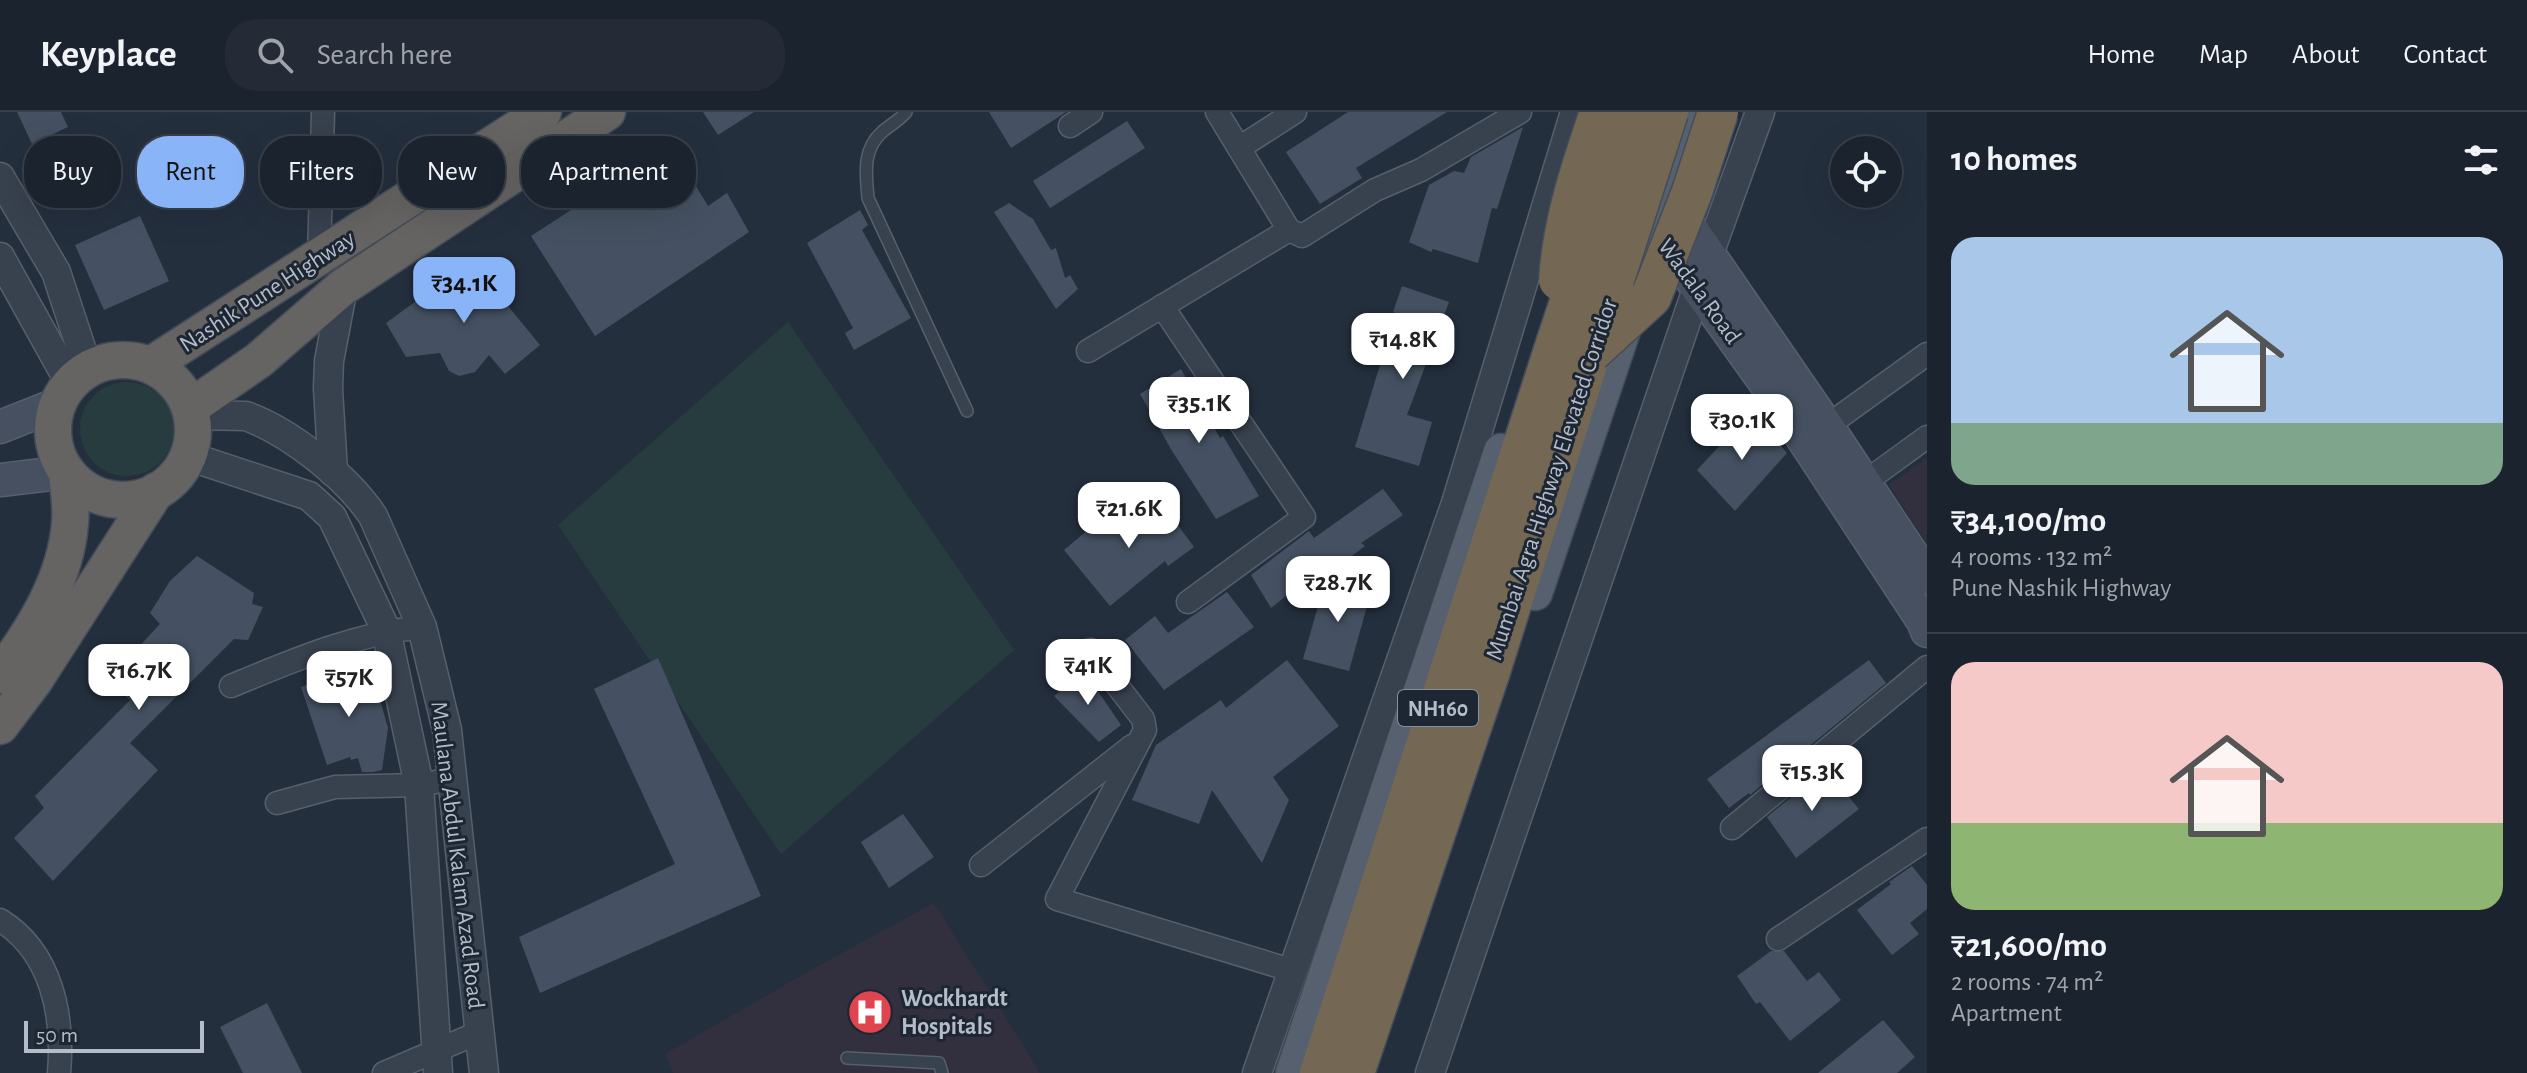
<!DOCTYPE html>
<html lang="en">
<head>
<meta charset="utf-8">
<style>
  :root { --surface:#1b232e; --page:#242b36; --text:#f1f3f6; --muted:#a0a4aa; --line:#39404a; --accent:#8ab4f8 }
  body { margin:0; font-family:"Alegreya Sans",sans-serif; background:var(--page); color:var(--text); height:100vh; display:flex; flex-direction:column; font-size:30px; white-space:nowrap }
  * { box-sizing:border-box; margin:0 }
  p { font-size:26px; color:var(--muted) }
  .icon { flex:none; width:44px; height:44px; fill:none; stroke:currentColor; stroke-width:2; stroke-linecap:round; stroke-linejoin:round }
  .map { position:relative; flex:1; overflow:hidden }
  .side { display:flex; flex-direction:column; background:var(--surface); width:600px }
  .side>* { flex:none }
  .top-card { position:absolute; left:24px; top:24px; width:760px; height:72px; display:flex; gap:16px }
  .buttons { position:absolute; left:1830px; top:24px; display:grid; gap:16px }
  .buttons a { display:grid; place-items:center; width:72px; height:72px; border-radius:50%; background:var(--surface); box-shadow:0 8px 32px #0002,0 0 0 2px var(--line); font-size:40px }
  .scale { position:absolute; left:24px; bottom:20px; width:180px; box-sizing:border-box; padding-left:8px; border:4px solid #b4bcc9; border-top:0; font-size:22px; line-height:28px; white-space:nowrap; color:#b4bcc9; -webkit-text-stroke:6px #1d2633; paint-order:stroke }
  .price { position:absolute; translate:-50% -68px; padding:0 18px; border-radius:16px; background:#fff; color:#222; font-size:26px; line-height:52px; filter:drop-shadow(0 2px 4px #0008) }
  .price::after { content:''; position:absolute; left:50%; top:48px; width:24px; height:18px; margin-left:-12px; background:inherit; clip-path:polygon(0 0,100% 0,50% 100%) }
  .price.current { background:var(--accent); color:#111 }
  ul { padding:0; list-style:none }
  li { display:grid; align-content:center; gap:16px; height:424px; padding:0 24px }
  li+li { border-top:2px solid var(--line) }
  li span { display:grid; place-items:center; height:248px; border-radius:24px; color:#555 }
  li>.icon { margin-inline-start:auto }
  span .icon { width:144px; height:144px; fill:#fffc; stroke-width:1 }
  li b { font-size:34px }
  h2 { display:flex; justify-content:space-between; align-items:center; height:96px; padding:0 24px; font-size:34px }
  .chip { padding:0 28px; border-radius:32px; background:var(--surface); box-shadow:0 8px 32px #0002,0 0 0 2px var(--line); font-size:28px; line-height:72px }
  .chip.current { background:var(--accent); color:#111 }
  header { display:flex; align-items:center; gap:48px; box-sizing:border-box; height:112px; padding:0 40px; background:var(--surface); border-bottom:2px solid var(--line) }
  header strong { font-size:38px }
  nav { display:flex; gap:44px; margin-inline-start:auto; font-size:28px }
  .search { width:560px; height:72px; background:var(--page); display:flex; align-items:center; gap:20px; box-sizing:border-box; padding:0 28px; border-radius:32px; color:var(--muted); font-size:30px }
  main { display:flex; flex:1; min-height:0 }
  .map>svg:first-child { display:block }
</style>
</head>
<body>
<header>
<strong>Keyplace</strong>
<div class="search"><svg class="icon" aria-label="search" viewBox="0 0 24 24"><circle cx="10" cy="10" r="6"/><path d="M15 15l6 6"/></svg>Search here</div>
<nav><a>Home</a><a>Map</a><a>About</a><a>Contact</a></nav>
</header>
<main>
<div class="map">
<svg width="1927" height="961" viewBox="0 0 1927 961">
  <rect width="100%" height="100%" fill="#242f3e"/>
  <g fill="#32303f">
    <polygon points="1927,346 1927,432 1889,373"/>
    <polygon points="934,791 1040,961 673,961 665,942 811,858"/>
  </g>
  <g fill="#263c3f">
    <polygon points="788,210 1014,538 781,742 558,413"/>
    <circle cx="127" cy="317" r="47"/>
  </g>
  <g fill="#455162">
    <polygon points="17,0 61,0 68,15 32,32"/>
    <polygon points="703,0 754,0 718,23"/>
    <polygon points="989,0 1066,0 1011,36"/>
    <polygon points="1348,0 1447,0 1356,56 1362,66 1320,92 1286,40"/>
    <polygon points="1127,9 1145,36 1050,96 1033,69"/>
    <polygon points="1523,15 1497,97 1492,96 1478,151 1433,137 1431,140 1409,130 1429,73 1454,59 1464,61 1471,45"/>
    <polygon points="671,33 708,94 727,81 749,120 595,224 531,124"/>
    <polygon points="1009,91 1033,107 1051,138 1056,136 1065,166 1070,163 1078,177 1056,197 994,100"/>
    <polygon points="860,98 868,113 862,118 911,206 854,238 845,221 853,216 807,131"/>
    <polygon points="140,104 169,169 104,198 75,133"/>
    <polygon points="471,149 540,233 505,262 489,243 475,260 459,264 449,259 440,241 406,245 386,211"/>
    <polygon points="1402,174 1449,190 1407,303 1432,310 1419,354 1355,335 1379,256 1398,202 1393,200"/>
    <polygon points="1181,257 1220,326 1223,324 1259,384 1216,407 1172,339 1140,282"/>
    <polygon points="1751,300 1787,341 1735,399 1697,358"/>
    <polygon points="1383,377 1403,403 1361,431 1365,434 1327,463 1331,448 1271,496 1251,463 1309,419 1314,426"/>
    <polygon points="1157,385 1194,435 1168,454 1165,449 1110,494 1064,438 1101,407 1112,419"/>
    <polygon points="197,444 254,481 252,492 263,495 248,528 234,527 130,631 158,658 53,769 14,726 44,696 35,684 130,588 108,568 160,512 150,501 170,469"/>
    <polygon points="1326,466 1372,476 1349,559 1303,547"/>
    <polygon points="1227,480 1254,515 1164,578 1125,528 1155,504 1168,521"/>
    <polygon points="658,546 761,784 540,881 519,825 675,752 594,577"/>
    <polygon points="1287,548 1339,614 1273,665 1289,688 1262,751 1212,678 1199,712 1132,688 1156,633 1221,588 1226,596"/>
    <polygon points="1869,548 1886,571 1750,683 1749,681 1729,696 1707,667"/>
    <polygon points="364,554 372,577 378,581 388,616 382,658 373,660 362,660 358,646 351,648 350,645 327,653 301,575"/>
    <polygon points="1087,557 1091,569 1121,613 1099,630 1054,584"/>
    <polygon points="1825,657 1859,697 1796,746 1767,705"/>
    <polygon points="903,702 934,745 889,776 861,730"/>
    <polygon points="1912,754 1927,773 1927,797 1910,811 1919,822 1892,843 1857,798 1891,772 1889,770"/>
    <polygon points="1771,839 1784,839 1807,869 1819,860 1841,888 1790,929 1760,890 1756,892 1737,864"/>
    <polygon points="267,891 302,961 243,961 220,915"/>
    <polygon points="1883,908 1915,945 1897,961 1818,961"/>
  </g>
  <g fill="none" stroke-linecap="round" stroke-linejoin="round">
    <g stroke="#565f6c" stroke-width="14">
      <g id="service">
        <path d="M906 0C900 8 890 13 882 20 862 38 866 62 868 86L967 299"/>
        <polyline points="847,946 939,951 942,961"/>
      </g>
    </g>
    <g stroke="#565f6c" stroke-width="25">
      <g id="minor">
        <polyline points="1217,0 1289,118 1302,124 1375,78 1421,58 1520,0"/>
        <polyline points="1070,14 1091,0"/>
        <polyline points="1239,36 1295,0"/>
        <polyline points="319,146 323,0"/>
        <polyline points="1162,194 1304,405 1188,490"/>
        <polyline points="1088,239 1289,118"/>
        <polyline points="1827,314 1927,242"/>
        <polyline points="1865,370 1927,325"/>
        <polyline points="1090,538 1143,607 1145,618 1057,787 1294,859"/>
        <path d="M231 574C294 548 354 522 422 515"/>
        <polyline points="277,691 335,675 419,673 452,667"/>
        <polyline points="1732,716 1927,555"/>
        <polyline points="981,753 1132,634"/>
        <path d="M0 808C52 840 64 904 59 961"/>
        <polyline points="1778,827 1927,727"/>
        <polyline points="384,961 480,920"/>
      </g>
    </g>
    <g stroke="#565f6c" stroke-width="31">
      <g id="tertiary">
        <polyline points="0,65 56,160 88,257"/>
        <polyline points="0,145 70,271"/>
        <path d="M193 303 246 304C290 320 347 365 373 404L422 515 447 618 484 961"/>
        <polyline points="188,344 309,384 332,405 386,518 419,673 438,961"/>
        <polyline points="333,360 328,277 329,249 343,175"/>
        <polyline points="1257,961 1456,391 1575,0"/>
        <polyline points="1430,961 1709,142 1760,0"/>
      </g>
    </g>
    <g stroke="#565f6c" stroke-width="35">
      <g id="secondary">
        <polyline points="1673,90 1827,314 1927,465"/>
        <polyline points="1658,121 1776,286 1923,509 1927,519"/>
        <polyline points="0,315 58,292"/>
        <polyline points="0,368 67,360"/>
      </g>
    </g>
    <g stroke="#414a57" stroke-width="37">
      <g id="primary">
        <polyline points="1649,140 1697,0"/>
        <polyline points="1535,481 1629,201"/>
        <polyline points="1293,961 1501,339"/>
      </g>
    </g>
    <g stroke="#434c59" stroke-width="39">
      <g id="trunk">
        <circle cx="123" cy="318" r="70"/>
        <polyline points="151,253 543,0"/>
        <polyline points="191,295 259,248 343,175 607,0"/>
        <path d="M0 563C33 519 66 467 70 411 72 394 68 377 67 360"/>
        <polyline points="0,614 34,569 156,379"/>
      </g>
    </g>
    <g stroke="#434c59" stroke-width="43">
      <g id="motorway">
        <polyline points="1320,961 1556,232"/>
        <polyline points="1354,961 1489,562 1591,240"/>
      </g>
    </g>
    <use href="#service" stroke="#38414e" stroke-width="11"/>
    <use href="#minor" stroke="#38414e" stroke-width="22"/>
    <use href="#tertiary" stroke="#38414e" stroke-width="28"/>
    <use href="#secondary" stroke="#465061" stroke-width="32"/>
    <use href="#primary" stroke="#56606e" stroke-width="34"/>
    <use href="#trunk" stroke="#656462" stroke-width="36"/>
    <use href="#motorway" stroke="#746855" stroke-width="40"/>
    <g stroke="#434c59" stroke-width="43" stroke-linecap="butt">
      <g id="motorway-bridge">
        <path d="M1559 168C1563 109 1581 56 1600 0"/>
        <polyline points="1556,232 1633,0"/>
        <polyline points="1592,236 1668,0"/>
        <polyline points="1591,240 1651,185 1692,80 1718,0"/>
      </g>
    </g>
    <use href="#motorway-bridge" stroke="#746855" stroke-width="40"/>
  </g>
  <defs>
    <g id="hospital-disc" transform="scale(2.3)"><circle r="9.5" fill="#e0444e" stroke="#1d2633"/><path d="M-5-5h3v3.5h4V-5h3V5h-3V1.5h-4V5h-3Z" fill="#fff"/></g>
  </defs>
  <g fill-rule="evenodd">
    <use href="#hospital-disc" x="870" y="900"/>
  </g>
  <g text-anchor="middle" stroke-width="6" stroke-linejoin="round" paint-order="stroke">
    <rect fill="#1d2633" stroke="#878f9c" stroke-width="2" x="1398" y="578" width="80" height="36" rx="6"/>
    <g font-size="22" font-weight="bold" fill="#b4bcc9">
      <text x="1438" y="604">NH160</text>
    </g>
    <g font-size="24" fill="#b4bcc9" stroke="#1d2633">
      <text transform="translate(267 179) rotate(-33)" y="8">Nashik Pune Highway</text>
      <text transform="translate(1700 179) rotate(54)" y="8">Wadala Road</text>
      <text transform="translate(1551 367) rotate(-72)" y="8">Mumbai Agra Highway Elevated Corridor</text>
      <text transform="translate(458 743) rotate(83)" y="8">Maulana Abdul Kalam Azad Road</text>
    </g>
    <g font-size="24" font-weight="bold" fill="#b4bcc9" stroke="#1d2633" text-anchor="start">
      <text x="901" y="894">Wockhardt<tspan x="901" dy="28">Hospitals</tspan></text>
    </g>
  </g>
</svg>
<div class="buttons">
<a><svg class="icon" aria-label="locate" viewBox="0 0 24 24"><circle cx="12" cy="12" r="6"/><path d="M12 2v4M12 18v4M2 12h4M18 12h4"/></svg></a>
</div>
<div class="scale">50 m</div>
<b class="price current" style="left:464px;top:213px">₹34.1K</b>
<b class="price" style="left:1403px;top:269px">₹14.8K</b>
<b class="price" style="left:1199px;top:333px">₹35.1K</b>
<b class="price" style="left:1742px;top:350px">₹30.1K</b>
<b class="price" style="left:1129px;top:438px">₹21.6K</b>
<b class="price" style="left:1338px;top:512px">₹28.7K</b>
<b class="price" style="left:1088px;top:595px">₹41K</b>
<b class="price" style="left:139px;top:600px">₹16.7K</b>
<b class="price" style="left:349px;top:607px">₹57K</b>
<b class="price" style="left:1812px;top:701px">₹15.3K</b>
<div class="top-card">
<a class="chip">Buy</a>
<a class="chip current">Rent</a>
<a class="chip">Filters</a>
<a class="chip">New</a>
<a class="chip">Apartment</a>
</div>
</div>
<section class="side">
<h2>10 homes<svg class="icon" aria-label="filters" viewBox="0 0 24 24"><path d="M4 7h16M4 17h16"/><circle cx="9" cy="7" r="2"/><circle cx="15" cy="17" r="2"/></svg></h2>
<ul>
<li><span style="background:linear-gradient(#a9c7e8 75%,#7fa58c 0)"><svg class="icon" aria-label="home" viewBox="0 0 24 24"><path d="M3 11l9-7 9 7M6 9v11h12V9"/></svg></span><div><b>₹34,100/mo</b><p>4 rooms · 132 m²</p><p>Pune Nashik Highway</p></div></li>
<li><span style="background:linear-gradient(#f6c9c9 65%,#8fb573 0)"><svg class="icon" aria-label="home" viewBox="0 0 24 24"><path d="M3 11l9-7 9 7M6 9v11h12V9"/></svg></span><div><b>₹21,600/mo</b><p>2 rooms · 74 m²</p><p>Apartment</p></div></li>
</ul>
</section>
</main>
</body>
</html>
